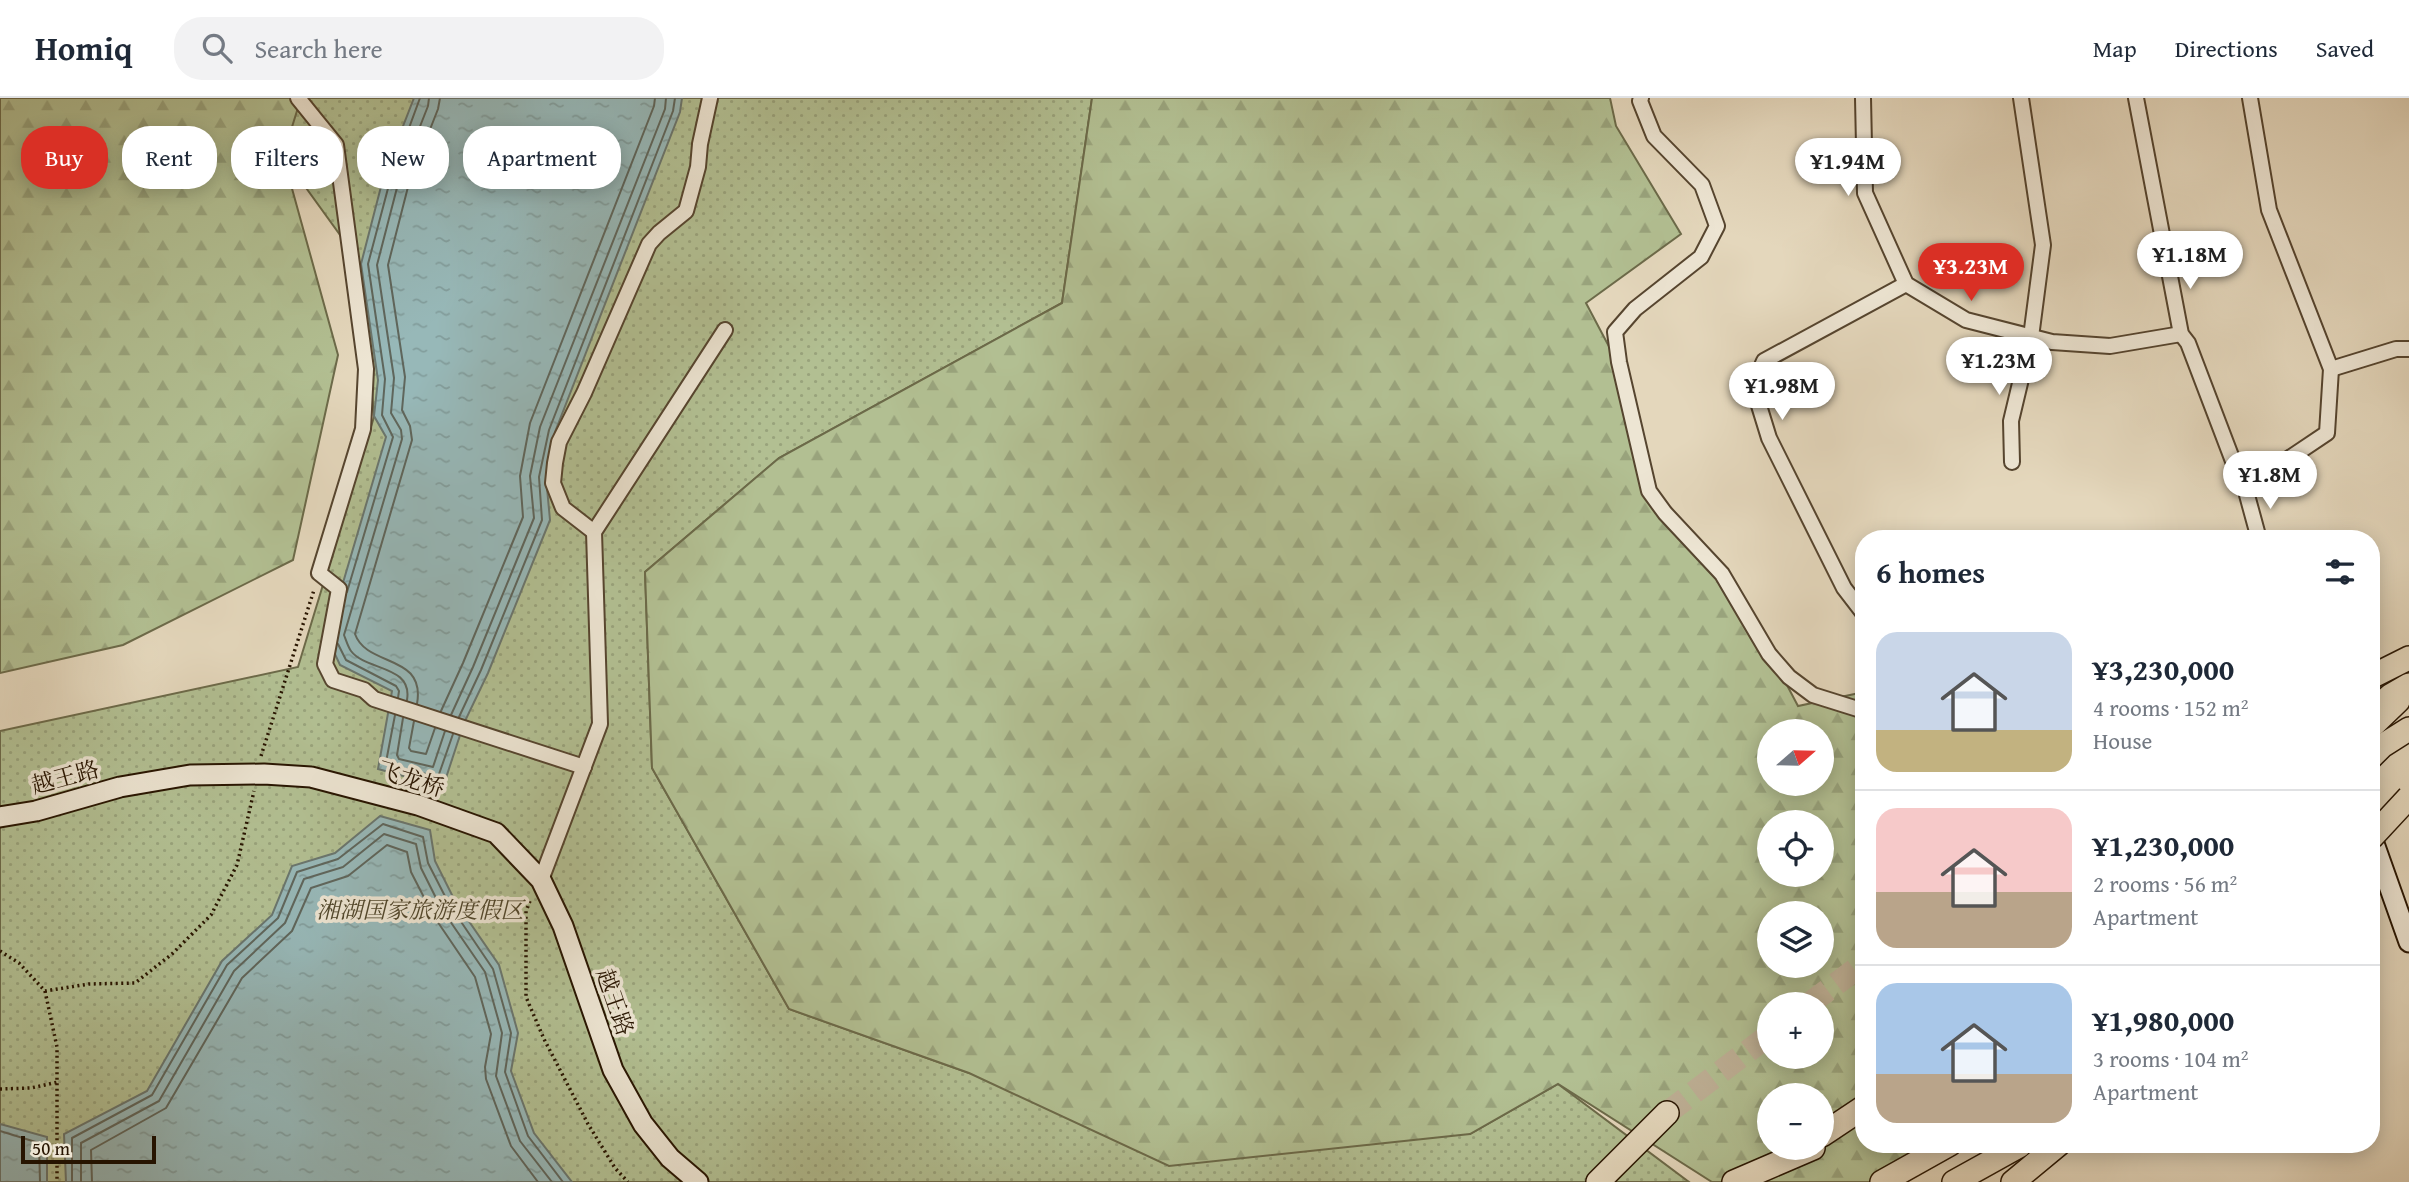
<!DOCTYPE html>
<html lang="en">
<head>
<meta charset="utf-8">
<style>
  :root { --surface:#fff; --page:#f2f2f3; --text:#1f2937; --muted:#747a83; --line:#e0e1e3; --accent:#d93025 }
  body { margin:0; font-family:"Gentium Book Plus","Noto Serif SC",serif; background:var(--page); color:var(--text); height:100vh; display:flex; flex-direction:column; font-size:26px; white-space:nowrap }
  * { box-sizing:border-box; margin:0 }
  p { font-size:23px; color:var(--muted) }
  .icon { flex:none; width:38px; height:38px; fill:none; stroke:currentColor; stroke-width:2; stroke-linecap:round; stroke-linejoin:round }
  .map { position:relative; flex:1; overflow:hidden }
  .panel { position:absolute; left:1855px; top:432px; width:525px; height:623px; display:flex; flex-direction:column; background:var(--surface); border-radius:28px; box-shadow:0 4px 18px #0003 }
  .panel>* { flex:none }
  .guide { position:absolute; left:21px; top:28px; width:665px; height:63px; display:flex; gap:14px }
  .needle { width:46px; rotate:70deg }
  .buttons { position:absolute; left:1757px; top:621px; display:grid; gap:14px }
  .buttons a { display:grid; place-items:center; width:77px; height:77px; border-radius:50%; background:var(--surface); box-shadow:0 4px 18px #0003; font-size:35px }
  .scale { position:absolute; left:21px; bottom:18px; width:135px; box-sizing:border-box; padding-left:7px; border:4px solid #271400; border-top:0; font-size:19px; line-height:24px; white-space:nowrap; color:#271400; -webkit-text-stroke:5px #ede5d3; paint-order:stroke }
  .price { position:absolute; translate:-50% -60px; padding:0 16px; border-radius:24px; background:#fff; color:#222; font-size:23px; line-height:46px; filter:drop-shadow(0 2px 4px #0008) }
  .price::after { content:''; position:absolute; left:50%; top:42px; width:21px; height:16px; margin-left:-10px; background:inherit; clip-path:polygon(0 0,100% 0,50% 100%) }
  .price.selected { background:var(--accent); color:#fff }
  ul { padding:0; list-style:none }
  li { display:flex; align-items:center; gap:21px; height:175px; padding:0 21px }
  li+li { border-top:2px solid var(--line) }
  li span { display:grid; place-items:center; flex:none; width:196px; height:140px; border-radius:21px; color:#555 }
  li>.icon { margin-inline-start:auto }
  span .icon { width:84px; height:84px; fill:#fffc; stroke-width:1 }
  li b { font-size:30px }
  h2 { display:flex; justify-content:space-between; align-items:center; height:84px; padding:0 21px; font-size:30px }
  .chip { padding:0 24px; border-radius:28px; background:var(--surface); box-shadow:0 4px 18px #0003; font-size:24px; line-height:63px }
  .chip.selected { background:var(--accent); color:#fff }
  header { display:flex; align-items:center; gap:42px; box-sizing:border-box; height:98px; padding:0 35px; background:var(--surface); border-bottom:2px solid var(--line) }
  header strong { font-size:33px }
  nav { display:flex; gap:38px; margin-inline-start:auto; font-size:24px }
  .search { width:490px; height:63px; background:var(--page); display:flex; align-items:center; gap:18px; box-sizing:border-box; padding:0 24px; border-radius:28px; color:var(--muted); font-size:26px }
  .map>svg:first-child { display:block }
</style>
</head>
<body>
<header>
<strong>Homiq</strong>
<div class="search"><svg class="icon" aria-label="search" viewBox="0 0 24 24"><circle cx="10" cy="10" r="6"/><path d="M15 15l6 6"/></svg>Search here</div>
<nav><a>Map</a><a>Directions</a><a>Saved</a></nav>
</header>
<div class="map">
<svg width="2409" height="1084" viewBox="0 0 2409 1084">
  <defs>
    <pattern id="grass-dots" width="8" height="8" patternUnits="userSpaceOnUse" patternTransform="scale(1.75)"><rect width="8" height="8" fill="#b2bf92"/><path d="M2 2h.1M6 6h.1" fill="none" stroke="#99a37c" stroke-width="1.8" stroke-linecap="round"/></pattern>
    <pattern id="forest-firs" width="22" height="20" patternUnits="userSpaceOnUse" patternTransform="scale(1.75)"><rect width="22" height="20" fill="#b2bf92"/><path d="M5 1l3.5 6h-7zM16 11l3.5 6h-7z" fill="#99a37c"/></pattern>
    <pattern id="water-ripples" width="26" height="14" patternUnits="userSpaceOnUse" patternTransform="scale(1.75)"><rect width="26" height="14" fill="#97b8b8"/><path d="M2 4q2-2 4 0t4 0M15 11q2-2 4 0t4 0" fill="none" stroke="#829d9c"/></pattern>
  </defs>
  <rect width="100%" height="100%" fill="#e4d7bc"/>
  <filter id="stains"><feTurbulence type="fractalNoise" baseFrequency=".00286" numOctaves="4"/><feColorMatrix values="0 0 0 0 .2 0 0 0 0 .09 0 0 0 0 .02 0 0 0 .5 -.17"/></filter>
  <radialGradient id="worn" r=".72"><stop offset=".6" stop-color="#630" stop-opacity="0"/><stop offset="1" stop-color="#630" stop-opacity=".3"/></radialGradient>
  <polygon fill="url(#grass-dots)" stroke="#6c6a49" stroke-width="2" points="190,0 1092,0 1062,205 779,360 645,474 652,670 789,911 969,975 1470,1036 1558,986 1689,1084 0,1084 0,633 298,569 374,319 361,166 283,58"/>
  <g fill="url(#forest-firs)" stroke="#6c6a49" stroke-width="2" fill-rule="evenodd">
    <polygon points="0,0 301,0 283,58 338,257 293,462 123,547 0,575"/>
    <path d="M1092 0H1610L1616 28 1681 136 1586 205 1623 275 1644 397 1725 470 1798 608 1864 594V1046L1943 1047 1906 1084H1712L1558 986 1470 1036 1169 1068 969 975 789 911 652 670 645 474 779 360 1062 205ZM1769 634H1822V686H1769ZM1769 724H1822V777H1769ZM1769 816H1822V868H1769ZM1769 906H1822V959H1769ZM1769 998H1822V1050H1769Z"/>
  </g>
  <g fill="url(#water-ripples)" stroke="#6a766e" stroke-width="2">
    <polygon points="414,0 682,0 680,14 555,334 546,379 550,422 488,575 464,625 443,689 378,671 392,593 340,567 327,539 386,339 374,318 378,282 361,166 384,77"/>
    <polygon points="380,718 430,732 435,763 455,803 499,867 518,935 511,973 534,1035 572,1084 66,1084 64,1036 147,993 222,863 272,817 292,768 335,755"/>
    <polygon points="0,1026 47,1039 47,1084 0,1084"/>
  </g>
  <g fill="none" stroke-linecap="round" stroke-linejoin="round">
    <g stroke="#5f665c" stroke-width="2">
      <polyline points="347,494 393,339 382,317 385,281 368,166 391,79 420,0"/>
      <polyline points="338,546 346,562 396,588 399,593 398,600"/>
      <path d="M407 602C413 567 366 573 351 553 348 549 346 542 344 537L402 341 401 332 391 315 394 280 377 167 399 82 428 8 429 0"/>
      <path d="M417 606C426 555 367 570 355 536L412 342 410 328 402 312 405 279 388 167 409 85 438 11 440 0"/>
      <polyline points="441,613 463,565 523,419 520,378 530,325 654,8 655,0"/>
      <polyline points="395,617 386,664 389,667 438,679 453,636"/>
      <polyline points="451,617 473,569 534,420 530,378 540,329 665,11 666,0"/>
      <polyline points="459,619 481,572 542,422 539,379 549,332 673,13 675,0"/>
      <polyline points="403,620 397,657 399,661 433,669 445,633"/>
      <polyline points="414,623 409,650 411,653 426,656 435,630"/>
      <polyline points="0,1033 39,1045 40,1084"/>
      <polyline points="72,1084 72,1040 152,997 227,867 278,820 297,774 338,761 383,726 423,739 428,765 449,806 493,871 511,935 505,974 528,1038 563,1084"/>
      <polyline points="81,1084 81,1045 159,1003 234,873 285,825 304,781 343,769 384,736 416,746 421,770 441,810 485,874 502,935 496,978 520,1043 552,1084"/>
      <polyline points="92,1084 91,1052 166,1010 242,880 292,833 311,790 348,778 387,747 407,754 411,774 433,817 475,879 491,936 485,969 486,981 511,1048 538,1084"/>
    </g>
    <g stroke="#beb096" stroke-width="23" stroke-dasharray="23 11" stroke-linecap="butt">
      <polyline points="1809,906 1864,865"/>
      <polyline points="1667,1015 1769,937"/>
    </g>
    <g stroke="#56452f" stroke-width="18">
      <g id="minor">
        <polyline points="298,0 336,47 366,271 363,331 319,475 339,491 325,566 333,582 364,592 374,601 584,669"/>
        <polyline points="1641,0 1640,3 1654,38 1702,87 1717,128 1701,159 1635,211 1615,234 1619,264 1649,393 1665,415 1722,476 1769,556 1789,579 1813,597 1864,613"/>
        <polyline points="1863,0 1865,95 1906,186 1966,222 2052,244 2110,248 2181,236"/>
        <polyline points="2136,0 2181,236 2188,245 2236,371 2248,388 2247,397 2259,441"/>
        <polyline points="2331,271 2396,251 2409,251"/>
        <polyline points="2012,364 2011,323 2031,239 2043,147 2021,0"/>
        <polyline points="2248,388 2327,335 2331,271 2269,112 2250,0"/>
        <polyline points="594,434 563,410 553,385 555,365 559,344 584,295 649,146 659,135 686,113 698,69 700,46 710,0"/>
        <polyline points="1864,516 1844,490 1769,340 1753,288 1764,263 1906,186"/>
        <polyline points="541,782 600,626 594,434 725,232"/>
      </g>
    </g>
    <g stroke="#271400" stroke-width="23">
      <g id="secondary">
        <polyline points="0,719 36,713 120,689 190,677 264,676 311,679 418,707 496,735 541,782 563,828 613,972 643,1026 670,1060 698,1084"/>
        <polyline points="2371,737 2409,844"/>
      </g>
    </g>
    <g stroke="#271400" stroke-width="26">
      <g id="primary">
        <polyline points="2371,579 2409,560"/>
        <polyline points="2371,629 2398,603"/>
        <polyline points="1598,1084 1667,1015"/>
      </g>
    </g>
    <g stroke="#271400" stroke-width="26">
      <g id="trunk">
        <polyline points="2371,615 2390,598 2409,587"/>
        <polyline points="2371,659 2382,648 2409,631"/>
        <polyline points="1822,1037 1864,1009"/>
        <polyline points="1734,1084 1813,1050"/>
        <polyline points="1882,1084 1950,1046"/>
        <polyline points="1954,1084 2019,1048"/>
        <polyline points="2013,1084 2059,1046"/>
      </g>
    </g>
    <g stroke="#271400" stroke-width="3.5" stroke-dasharray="2 3.5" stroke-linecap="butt">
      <polyline points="261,658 314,492"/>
      <polyline points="530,803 526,813 526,899 544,941 588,1026 615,1070 628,1084"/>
      <polyline points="0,853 19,865 45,893 89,886 135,885 172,856 211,817 237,767 254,693"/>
      <polyline points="45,893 57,949 57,1084"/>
      <polyline points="0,991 31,990 58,984"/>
    </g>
    <use href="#minor" stroke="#ede5d3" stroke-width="14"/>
    <use href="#secondary" stroke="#ede5d3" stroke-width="19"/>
    <use href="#primary" stroke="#e4d7bc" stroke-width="23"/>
    <use href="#trunk" stroke="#e4d7bc" stroke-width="23"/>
    <g stroke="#271400" stroke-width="26" stroke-linecap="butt">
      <polyline id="trunk-bridge" points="2371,740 2409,699"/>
    </g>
    <use href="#trunk-bridge" stroke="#e4d7bc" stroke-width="23"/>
  </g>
  <g text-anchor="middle" stroke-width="7" stroke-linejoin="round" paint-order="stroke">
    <g font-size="23" fill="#271400" stroke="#ede5d3">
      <text transform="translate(65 679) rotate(-15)" y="8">越王路</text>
      <text transform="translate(411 681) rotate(17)" y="8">飞龙桥</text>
      <text transform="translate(615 904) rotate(71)" y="8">越王路</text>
    </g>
    <g font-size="23" font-style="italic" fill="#51472c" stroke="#ede5d3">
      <text x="420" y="820">湘湖国家旅游度假区</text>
    </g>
  </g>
  <rect width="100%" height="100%" filter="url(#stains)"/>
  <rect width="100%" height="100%" fill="url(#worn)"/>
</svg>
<div class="buttons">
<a><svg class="needle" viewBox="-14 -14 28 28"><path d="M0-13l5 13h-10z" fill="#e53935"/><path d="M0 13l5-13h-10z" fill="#747a83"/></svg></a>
<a><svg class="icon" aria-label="locate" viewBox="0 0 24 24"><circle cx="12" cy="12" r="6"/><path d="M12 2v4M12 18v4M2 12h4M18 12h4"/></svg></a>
<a><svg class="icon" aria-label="layers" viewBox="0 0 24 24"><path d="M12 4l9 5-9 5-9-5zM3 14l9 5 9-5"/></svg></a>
<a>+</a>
<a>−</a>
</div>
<div class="scale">50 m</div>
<b class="price" style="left:1848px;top:100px">¥1.94M</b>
<b class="price" style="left:2190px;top:193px">¥1.18M</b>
<b class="price selected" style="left:1971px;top:205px">¥3.23M</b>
<b class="price" style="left:1999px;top:299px">¥1.23M</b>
<b class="price" style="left:1782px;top:324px">¥1.98M</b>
<b class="price" style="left:2270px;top:413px">¥1.8M</b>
<div class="guide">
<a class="chip selected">Buy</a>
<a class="chip">Rent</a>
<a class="chip">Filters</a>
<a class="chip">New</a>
<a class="chip">Apartment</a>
</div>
<section class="panel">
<h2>6 homes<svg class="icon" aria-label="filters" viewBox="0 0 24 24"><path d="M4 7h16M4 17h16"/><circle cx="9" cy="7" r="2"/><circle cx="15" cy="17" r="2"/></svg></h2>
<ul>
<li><span style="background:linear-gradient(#c9d6e8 70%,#c2b280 0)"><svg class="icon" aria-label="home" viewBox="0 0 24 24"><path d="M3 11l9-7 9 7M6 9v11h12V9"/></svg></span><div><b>¥3,230,000</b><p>4 rooms · 152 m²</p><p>House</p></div></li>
<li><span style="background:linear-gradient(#f6c9c9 60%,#b9a48a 0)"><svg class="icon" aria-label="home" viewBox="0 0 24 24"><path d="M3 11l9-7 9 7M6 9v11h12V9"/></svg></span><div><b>¥1,230,000</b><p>2 rooms · 56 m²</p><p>Apartment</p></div></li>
<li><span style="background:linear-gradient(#a9c7e8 65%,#b9a48a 0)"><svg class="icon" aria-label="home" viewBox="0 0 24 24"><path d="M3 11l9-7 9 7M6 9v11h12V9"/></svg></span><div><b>¥1,980,000</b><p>3 rooms · 104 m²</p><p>Apartment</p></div></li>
</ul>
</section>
</div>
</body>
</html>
